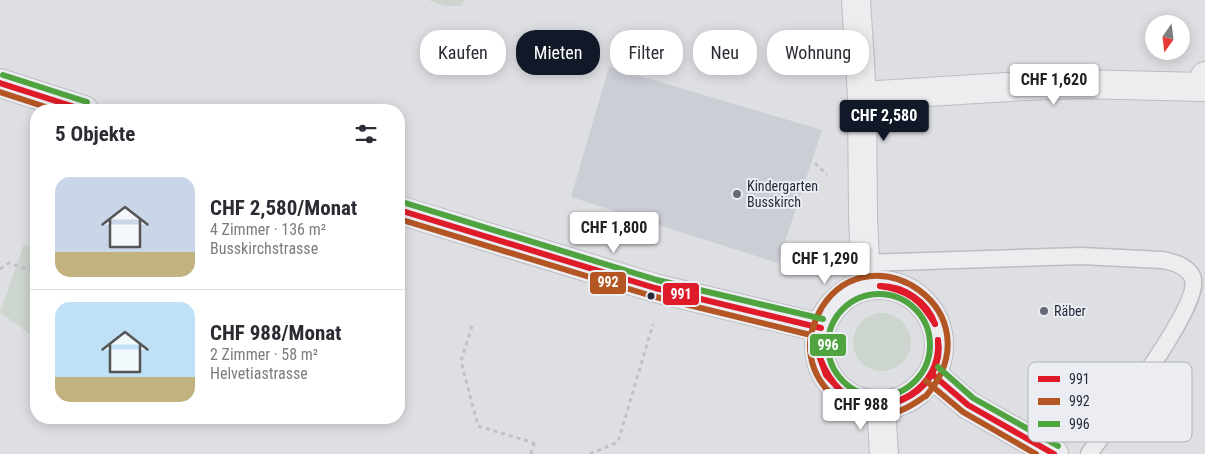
<!DOCTYPE html>
<html lang="de">
<head>
<meta charset="utf-8">
<style>
  :root { --surface:#fff; --page:#f2f2f3; --text:#2b2b33; --muted:#7c7c81; --line:#e1e1e2; --accent:#111827 }
  body { margin:0; font-family:"Roboto Condensed",sans-serif; background:var(--page); color:var(--text); height:100vh; display:flex; flex-direction:column; font-size:19px; white-space:nowrap }
  * { box-sizing:border-box; margin:0 }
  p { font-size:16px; color:var(--muted) }
  .icon { flex:none; width:28px; height:28px; fill:none; stroke:currentColor; stroke-width:2; stroke-linecap:round; stroke-linejoin:round }
  .map { position:relative; flex:1; overflow:hidden }
  .drawer { position:absolute; left:30px; top:104px; width:375px; height:320px; display:flex; flex-direction:column; background:var(--surface); border-radius:20px; box-shadow:0 2px 12px #0003 }
  .drawer>* { flex:none }
  .top-card { position:absolute; left:420px; top:30px; width:475px; height:45px; display:flex; gap:10px }
  .needle { width:32px; rotate:194deg }
  .tools { position:absolute; left:1145px; top:15px; display:grid; gap:10px }
  .tools a { display:grid; place-items:center; width:45px; height:45px; border-radius:50%; background:var(--surface); box-shadow:0 2px 12px #0003; font-size:25px }
  .price { position:absolute; translate:-50% -42px; padding:0 11px; border-radius:5px; background:#fff; color:#222; font-size:16px; line-height:32px; filter:drop-shadow(0 1px 2px #0008) }
  .price::after { content:''; position:absolute; left:50%; top:30px; width:15px; height:11px; margin-left:-8px; background:inherit; clip-path:polygon(0 0,100% 0,50% 100%) }
  .price.active { background:var(--accent); color:#fff }
  ul { padding:0; list-style:none }
  li { display:flex; align-items:center; gap:15px; height:125px; padding:0 25px }
  li+li { border-top:1px solid var(--line) }
  li span { display:grid; place-items:center; flex:none; width:140px; height:100px; border-radius:15px; color:#555 }
  li>.icon { margin-inline-start:auto }
  span .icon { width:60px; height:60px; fill:#fffc; stroke-width:1 }
  li b { font-size:21px }
  h2 { display:flex; justify-content:space-between; align-items:center; height:60px; padding:0 25px; font-size:21px }
  .chip { padding:0 18px; border-radius:20px; background:var(--surface); box-shadow:0 2px 12px #0003; font-size:18px; line-height:45px }
  .chip.active { background:var(--accent); color:#fff }
  .map>svg:first-child { display:block }
</style>
</head>
<body>
<div class="map">
<svg width="1205" height="454" viewBox="0 0 1205 454">
  <rect width="100%" height="100%" fill="#dedfe3"/>
  <polygon fill="#ccced6" points="609,67 822,130 778,263 571,197"/>
  <g fill="#cdd6ce">
    <polygon points="428,0 464,0 462,6 445,6"/>
    <polygon points="24,244 36,249 36,339 0,312"/>
    <circle cx="882" cy="342" r="29"/>
  </g>
  <g fill="none" stroke-linecap="round" stroke-linejoin="round">
    <g stroke="#bcbdc1" stroke-width="19">
      <path id="service" d="M865 263 1081 256 1162 260C1174 262 1189 266 1193 279 1201 306 1108 427 1089 454"/>
    </g>
    <g stroke="#bcbdc1" stroke-width="30">
      <g id="minor">
        <polyline points="862,96 1024,86 1078,84 1203,87 1205,76"/>
        <polyline points="881,406 884,454"/>
      </g>
    </g>
    <g stroke="#bcbdc1" stroke-width="30">
      <g id="tertiary">
        <polyline points="856,0 862,96 863,217 866,286"/>
        <polyline points="0,83 84,110"/>
        <polyline points="399,210 655,288 821,328"/>
        <circle cx="879" cy="345" r="60"/>
        <polyline points="932,374 968,405 1054,454"/>
      </g>
    </g>
    <g stroke="#c0c0c6" stroke-width="3" stroke-dasharray="4 4" stroke-linecap="butt">
      <polyline points="815,163 827,175"/>
      <polyline points="0,269 9,263 36,272"/>
      <polyline points="36,284 36,288"/>
      <polyline points="472,326 461,361 478,426 534,443"/>
      <polyline points="531,454 535,440"/>
      <polyline points="590,454 618,442 653,324"/>
    </g>
    <use href="#service" stroke="#ededf0" stroke-width="16"/>
    <use href="#minor" stroke="#ededf0" stroke-width="28"/>
    <use href="#tertiary" stroke="#ededf0" stroke-width="28"/>
    <g stroke="#ebedf3" stroke-width="10">
      <g id="bus-1">
        <polyline points="0,83 84,110"/>
        <polyline points="399,210 655,288 821,328"/>
        <path d="M880 286C904 286 927 301 935 324"/>
        <path d="M880 286C908 290 921 300 935 324"/>
        <path d="M820 358C825 371 831 381 841 391"/>
        <polyline points="820,358 826,375 841,391"/>
        <polyline points="932,374 968,405 1054,454"/>
        <path d="M849 397C890 419 942 388 938 340"/>
        <path d="M849 397C887 422 946 387 938 340"/>
      </g>
    </g>
    <g stroke="#ebedf3" stroke-width="10">
      <g id="bus-2">
        <polyline points="0,92 55,110"/>
        <polyline points="399,219 652,296 819,337"/>
        <polyline points="926,381 963,412 1036,454"/>
        <path d="M924 397C911 406 898 414 882 415 846 416 813 386 810 350 809 334 814 321 822 307 872 229 998 312 926 396"/>
      </g>
    </g>
    <g stroke="#ebedf3" stroke-width="10">
      <g id="bus-3">
        <polyline points="3,75 87,102"/>
        <polyline points="402,202 657,280 823,319"/>
        <circle cx="879" cy="345" r="51"/>
        <polyline points="938,367 973,398 1058,446"/>
      </g>
    </g>
    <use href="#bus-1" stroke="#df1b2a" stroke-width="6"/>
    <use href="#bus-2" stroke="#b35624" stroke-width="6"/>
    <use href="#bus-3" stroke="#50a440" stroke-width="6"/>
  </g>
  <g fill="#666a76" stroke="#ebedf3" stroke-width="2">
    <circle cx="737" cy="194" r="5"/>
    <circle cx="1044" cy="311" r="5"/>
  </g>
  <circle fill="#262b3b" stroke="#ebedf3" stroke-width="2" cx="651" cy="296" r="4.5"/>
  <g text-anchor="middle" stroke-width="4" stroke-linejoin="round" paint-order="stroke">
    <g font-size="14" fill="#262b3b" stroke="#ebedf3" text-anchor="start">
      <text x="747" y="191">Kindergarten<tspan x="747" dy="16">Busskirch</tspan></text>
      <text x="1054" y="316">Räber</text>
    </g>
  </g>
  <rect x="1028" y="362" width="164" height="80" rx="8" fill="#ebedf3" stroke="#b0b3bc" stroke-width="1"/>
  <rect x="1038" y="376" width="22" height="6" fill="#df1b2a"/>
  <rect x="1038" y="398" width="22" height="7" fill="#b35624"/>
  <rect x="1038" y="421" width="22" height="6" fill="#50a440"/>
  <g font-size="14" fill="#262b3b">
    <text x="1069" y="384">991</text>
    <text x="1069" y="406">992</text>
    <text x="1069" y="429">996</text>
  </g>
  <g stroke="#ebedf3" stroke-width="2">
    <rect x="589" y="271" width="38" height="24" rx="5" fill="#b35624"/>
    <rect x="662" y="282" width="38" height="24" rx="5" fill="#df1b2a"/>
    <rect x="809" y="333" width="38" height="24" rx="5" fill="#50a440"/>
  </g>
  <g font-size="14" text-anchor="middle" font-weight="bold" fill="#fff">
    <text x="608" y="287">992</text>
    <text x="681" y="299">991</text>
    <text x="828" y="350">996</text>
  </g>
</svg>
<div class="tools">
<a><svg class="needle" viewBox="-14 -14 28 28"><path d="M0-13l5 13h-10z" fill="#e53935"/><path d="M0 13l5-13h-10z" fill="#7c7c81"/></svg></a>
</div>
<b class="price" style="left:1054px;top:106px">CHF 1,620</b>
<b class="price active" style="left:884px;top:142px">CHF 2,580</b>
<b class="price" style="left:614px;top:254px">CHF 1,800</b>
<b class="price" style="left:825px;top:285px">CHF 1,290</b>
<b class="price" style="left:861px;top:431px">CHF 988</b>
<div class="top-card">
<a class="chip">Kaufen</a>
<a class="chip active">Mieten</a>
<a class="chip">Filter</a>
<a class="chip">Neu</a>
<a class="chip">Wohnung</a>
</div>
<section class="drawer">
<h2>5 Objekte<svg class="icon" aria-label="filters" viewBox="0 0 24 24"><path d="M4 7h16M4 17h16"/><circle cx="9" cy="7" r="2"/><circle cx="15" cy="17" r="2"/></svg></h2>
<ul>
<li><span style="background:linear-gradient(#c9d6e8 75%,#c2b280 0)"><svg class="icon" aria-label="home" viewBox="0 0 24 24"><path d="M3 11l9-7 9 7M6 9v11h12V9"/></svg></span><div><b>CHF 2,580/Monat</b><p>4 Zimmer · 136 m²</p><p>Busskirchstrasse</p></div></li>
<li><span style="background:linear-gradient(#bfe0f5 75%,#c2b280 0)"><svg class="icon" aria-label="home" viewBox="0 0 24 24"><path d="M3 11l9-7 9 7M6 9v11h12V9"/></svg></span><div><b>CHF 988/Monat</b><p>2 Zimmer · 58 m²</p><p>Helvetiastrasse</p></div></li>
</ul>
</section>
</div>
</body>
</html>
